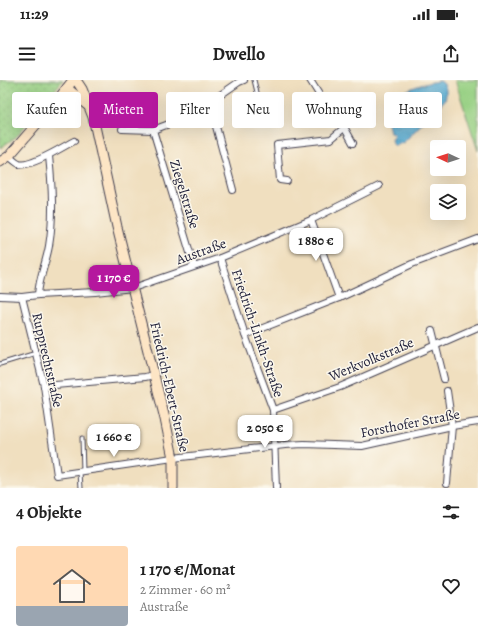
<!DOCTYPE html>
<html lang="de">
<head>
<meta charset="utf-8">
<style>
  :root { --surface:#fff; --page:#f2f2f2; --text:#222; --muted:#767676; --accent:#b5179e }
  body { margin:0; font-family:Alegreya,serif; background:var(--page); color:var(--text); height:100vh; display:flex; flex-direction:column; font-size:15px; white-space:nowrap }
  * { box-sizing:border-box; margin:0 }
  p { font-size:13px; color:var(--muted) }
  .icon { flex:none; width:22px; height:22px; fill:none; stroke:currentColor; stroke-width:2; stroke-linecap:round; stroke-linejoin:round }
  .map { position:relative; height:408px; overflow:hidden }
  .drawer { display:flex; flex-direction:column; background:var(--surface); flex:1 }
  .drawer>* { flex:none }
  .banner { position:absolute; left:12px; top:12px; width:454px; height:36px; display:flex; gap:8px }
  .needle { width:26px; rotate:273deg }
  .fabs { position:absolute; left:430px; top:60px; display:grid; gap:8px }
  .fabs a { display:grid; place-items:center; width:36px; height:36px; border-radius:4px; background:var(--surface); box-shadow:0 4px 16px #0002; font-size:20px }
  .price { position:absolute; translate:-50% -34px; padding:0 9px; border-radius:8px; background:#fff; color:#222; font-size:13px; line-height:26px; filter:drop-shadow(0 1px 2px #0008) }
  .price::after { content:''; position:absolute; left:50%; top:24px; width:12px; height:9px; margin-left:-6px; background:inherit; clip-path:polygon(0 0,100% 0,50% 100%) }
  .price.current { background:var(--accent); color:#fff }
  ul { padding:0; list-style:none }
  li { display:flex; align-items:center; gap:12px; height:100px; padding:0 16px }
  li span { display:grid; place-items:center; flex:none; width:112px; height:80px; border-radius:4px; color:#555 }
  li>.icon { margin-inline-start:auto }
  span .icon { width:48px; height:48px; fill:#fffc; stroke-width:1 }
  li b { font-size:17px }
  h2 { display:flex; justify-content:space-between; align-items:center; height:48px; padding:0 16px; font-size:17px }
  .chip { padding:0 14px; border-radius:4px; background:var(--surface); box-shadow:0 4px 16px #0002; font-size:14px; line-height:36px }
  .chip.current { background:var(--accent); color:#fff }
  .status { display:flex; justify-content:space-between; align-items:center; height:28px; padding:0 20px; background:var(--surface); direction:ltr }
  .status svg { height:11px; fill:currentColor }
  header { display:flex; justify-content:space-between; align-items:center; height:52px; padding:0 16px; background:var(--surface); font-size:18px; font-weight:700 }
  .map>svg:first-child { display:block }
</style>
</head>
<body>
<div class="status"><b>11:29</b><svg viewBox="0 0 49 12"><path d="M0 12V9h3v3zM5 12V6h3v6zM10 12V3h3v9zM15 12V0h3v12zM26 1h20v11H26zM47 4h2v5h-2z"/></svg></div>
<header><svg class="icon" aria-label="menu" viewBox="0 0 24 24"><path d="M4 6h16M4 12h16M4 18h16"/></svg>Dwello<svg class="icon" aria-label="share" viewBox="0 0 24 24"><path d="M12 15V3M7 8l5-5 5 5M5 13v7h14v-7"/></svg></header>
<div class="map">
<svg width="478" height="408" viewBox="0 0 478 408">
  <defs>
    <pattern id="park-dots" width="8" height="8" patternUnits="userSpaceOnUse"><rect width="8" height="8" fill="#97d083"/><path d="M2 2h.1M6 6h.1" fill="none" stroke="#82b272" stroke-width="1.8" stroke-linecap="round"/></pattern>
    <pattern id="water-ripples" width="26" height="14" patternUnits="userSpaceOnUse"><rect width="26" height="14" fill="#54a9d0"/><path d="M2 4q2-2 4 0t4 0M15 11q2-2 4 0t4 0" fill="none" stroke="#4589aa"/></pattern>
  </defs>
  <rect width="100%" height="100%" fill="#fbf7ec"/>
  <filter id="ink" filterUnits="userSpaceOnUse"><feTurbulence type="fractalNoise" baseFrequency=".025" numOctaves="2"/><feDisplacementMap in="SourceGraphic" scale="8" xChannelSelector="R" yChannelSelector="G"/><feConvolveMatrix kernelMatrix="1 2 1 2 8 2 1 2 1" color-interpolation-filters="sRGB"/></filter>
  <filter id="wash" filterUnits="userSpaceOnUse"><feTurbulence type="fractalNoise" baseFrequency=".012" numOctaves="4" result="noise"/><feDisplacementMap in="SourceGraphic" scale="16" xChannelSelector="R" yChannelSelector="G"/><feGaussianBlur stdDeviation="0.9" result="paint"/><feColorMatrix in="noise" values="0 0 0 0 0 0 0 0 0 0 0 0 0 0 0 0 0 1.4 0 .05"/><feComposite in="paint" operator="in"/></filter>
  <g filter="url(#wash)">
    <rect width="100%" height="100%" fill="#f0dfbf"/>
    <polygon fill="#97d083" stroke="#5c795f" points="455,0 478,0 478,71"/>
    <polygon fill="url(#park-dots)" stroke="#5c795f" points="0,0 63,0 16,57 0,68"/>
    <path fill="url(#water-ripples)" stroke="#3b6686" d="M440 1C447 4 447 13 445 20L404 62 395 66 393 64 391 60 394 54 390 52 385 31C388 27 389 23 392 20 403 10 425 2 440 1Z"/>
  </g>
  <g filter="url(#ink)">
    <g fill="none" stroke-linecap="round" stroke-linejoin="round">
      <g stroke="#413e4f" stroke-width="5">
        <g id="lane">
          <polyline points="254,0 264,41"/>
          <polyline points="0,284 36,273"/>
          <polyline points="82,358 83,391"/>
          <polyline points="80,392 81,408"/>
        </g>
      </g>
      <g stroke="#413e4f" stroke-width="8">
        <g id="street">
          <polyline points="310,0 320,16 333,27 353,63"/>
          <polyline points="210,24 233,110"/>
          <polyline points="122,49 153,50 190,36 239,2 244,0"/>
          <polyline points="153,50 194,186"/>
          <path d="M9 76C11 78 15 82 19 84 30 88 64 66 74 61"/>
          <polyline points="287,101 280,100 277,65 331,59 344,48"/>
          <polyline points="311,140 339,218"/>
          <polyline points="220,178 245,255 273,330 276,408"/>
          <path d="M38 215C39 198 46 183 49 166 54 136 52 106 49 76"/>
          <polyline points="0,216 22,217 38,215 95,212 133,208 220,178 311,140 379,106"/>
          <polyline points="22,217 44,306 57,395 173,378 285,365 304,364 362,366 452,346 478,342"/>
          <polyline points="432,251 444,299"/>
          <polyline points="245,255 339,218 412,184 478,159"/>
          <polyline points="44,306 145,297 154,295"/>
          <polyline points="447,311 452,346 447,403"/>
          <polyline points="273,330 340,307 478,247"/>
        </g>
      </g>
      <g stroke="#413e4f" stroke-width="11">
        <g id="secondary">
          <polyline points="76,0 82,9 93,37 117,147 165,339 173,378 173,408"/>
          <polyline points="67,8 87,25"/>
          <polyline points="0,82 9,76 60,17 73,0"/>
        </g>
      </g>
      <use href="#lane" stroke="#fff" stroke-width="3"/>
      <use href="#street" stroke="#fff" stroke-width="6"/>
      <use href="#secondary" stroke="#fde5c5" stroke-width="9"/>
    </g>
  </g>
  <g text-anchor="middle" stroke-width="3" stroke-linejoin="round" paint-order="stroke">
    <g font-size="14" fill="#22223b" stroke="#fbf7ec">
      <text transform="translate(185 114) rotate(73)" y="5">Ziegelstraße</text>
      <text transform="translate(201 171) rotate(-20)" y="5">Austraße</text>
      <text transform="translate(258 253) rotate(71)" y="5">Friedrich-Linkh-Straße</text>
      <text transform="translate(371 279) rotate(-23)" y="5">Werkvolkstraße</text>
      <text transform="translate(48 280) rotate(77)" y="5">Rupprechtstraße</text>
      <text transform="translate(170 307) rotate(77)" y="5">Friedrich-Ebert-Straße</text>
      <text transform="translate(410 343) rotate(-11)" y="5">Forsthofer Straße</text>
    </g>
  </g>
</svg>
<div class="fabs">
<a><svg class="needle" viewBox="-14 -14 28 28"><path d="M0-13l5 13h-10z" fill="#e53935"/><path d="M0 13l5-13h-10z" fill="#767676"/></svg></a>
<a><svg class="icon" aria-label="layers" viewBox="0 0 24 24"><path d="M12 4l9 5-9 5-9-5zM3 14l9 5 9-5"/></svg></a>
</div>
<b class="price" style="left:316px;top:182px">1 880 €</b>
<b class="price current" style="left:114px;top:219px">1 170 €</b>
<b class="price" style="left:265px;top:369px">2 050 €</b>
<b class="price" style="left:114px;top:378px">1 660 €</b>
<div class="banner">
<a class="chip">Kaufen</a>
<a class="chip current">Mieten</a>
<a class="chip">Filter</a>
<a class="chip">Neu</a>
<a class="chip">Wohnung</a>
<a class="chip">Haus</a>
</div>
</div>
<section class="drawer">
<h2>4 Objekte<svg class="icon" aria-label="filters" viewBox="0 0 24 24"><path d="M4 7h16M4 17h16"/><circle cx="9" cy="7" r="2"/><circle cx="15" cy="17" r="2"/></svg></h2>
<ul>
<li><span style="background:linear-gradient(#ffd9b3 75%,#9aa5b1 0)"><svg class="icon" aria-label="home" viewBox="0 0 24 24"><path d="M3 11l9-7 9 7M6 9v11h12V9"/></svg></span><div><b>1 170 €/Monat</b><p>2 Zimmer · 60 m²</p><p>Austraße</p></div><svg class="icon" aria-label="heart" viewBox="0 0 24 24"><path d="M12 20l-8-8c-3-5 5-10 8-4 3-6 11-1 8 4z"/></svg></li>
</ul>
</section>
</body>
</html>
